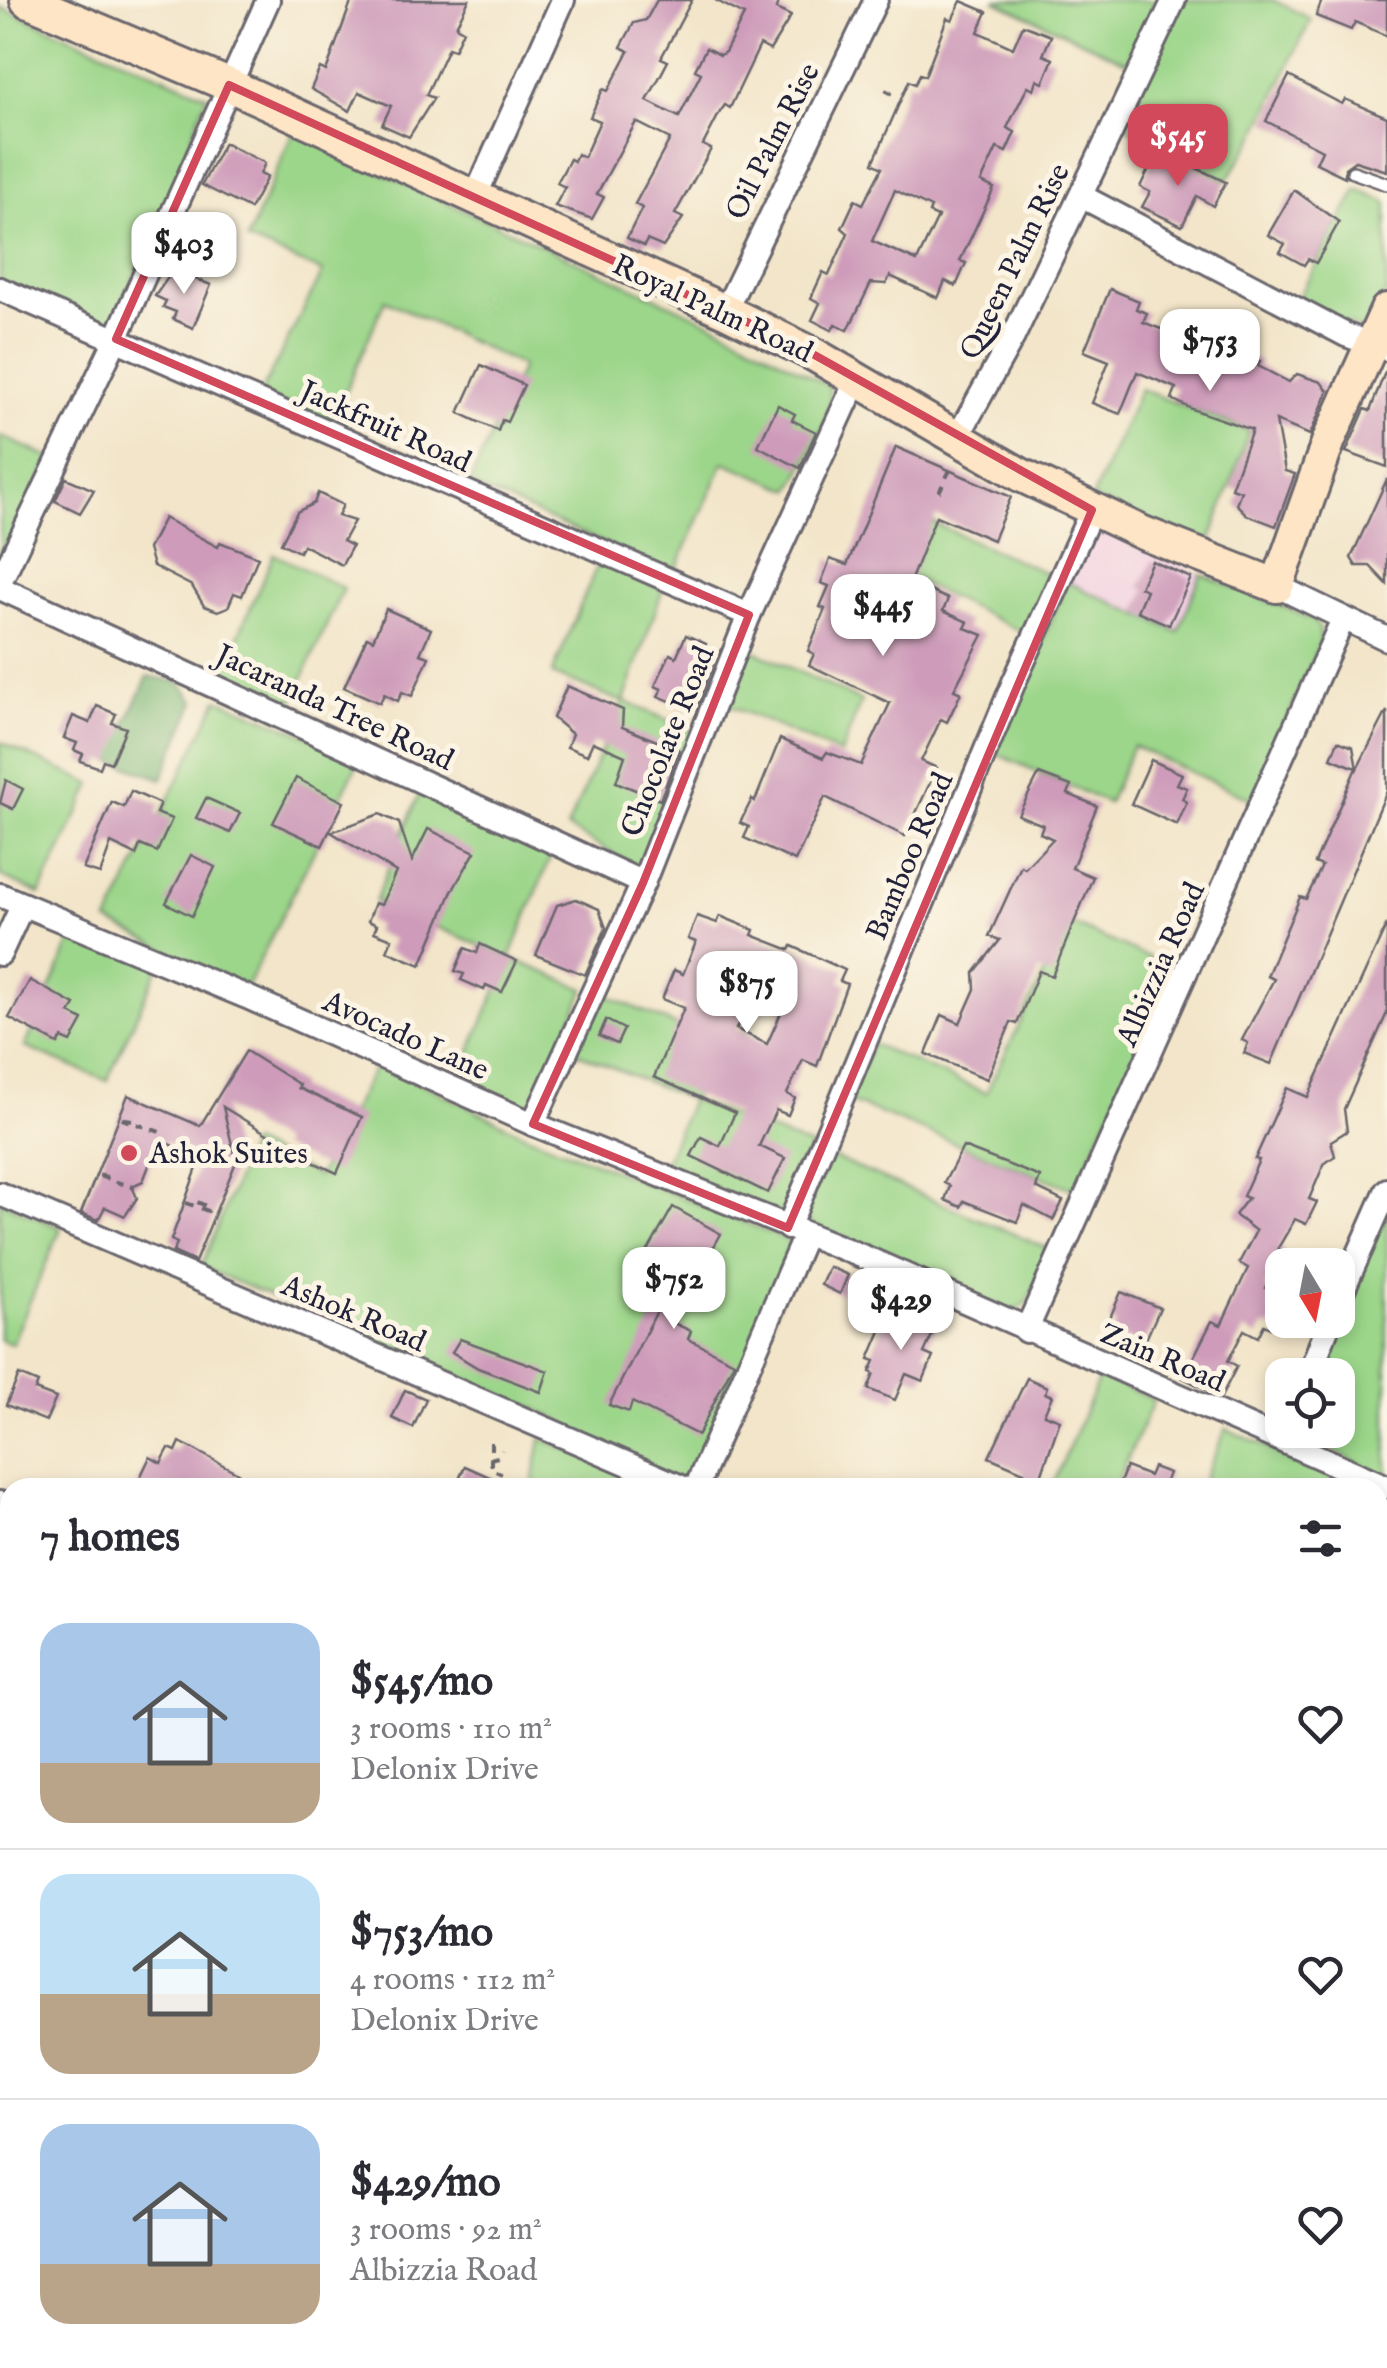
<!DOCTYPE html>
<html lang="en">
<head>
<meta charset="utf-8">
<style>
  :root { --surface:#fff; --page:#f2f2f3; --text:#2b2b33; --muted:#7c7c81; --line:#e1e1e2; --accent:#d1495b }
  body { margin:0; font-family:"IM FELL English",serif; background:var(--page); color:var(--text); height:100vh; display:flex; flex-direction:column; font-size:38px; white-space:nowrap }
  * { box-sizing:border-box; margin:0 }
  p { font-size:32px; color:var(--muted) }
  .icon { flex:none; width:55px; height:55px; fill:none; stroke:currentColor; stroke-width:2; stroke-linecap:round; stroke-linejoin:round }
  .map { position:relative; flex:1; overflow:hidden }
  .drawer { position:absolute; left:0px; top:1478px; width:1388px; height:892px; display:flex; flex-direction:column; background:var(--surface); border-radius:30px 30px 0 0; box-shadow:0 5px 15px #0003 }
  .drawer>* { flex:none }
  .needle { width:65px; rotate:170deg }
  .buttons { position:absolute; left:1265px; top:1248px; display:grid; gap:20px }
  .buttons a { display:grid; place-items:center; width:90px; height:90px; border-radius:20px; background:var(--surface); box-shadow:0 5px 15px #0003; font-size:50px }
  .price { position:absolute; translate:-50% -85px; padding:0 22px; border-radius:20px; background:#fff; color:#222; font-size:32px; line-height:65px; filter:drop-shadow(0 2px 5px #0008) }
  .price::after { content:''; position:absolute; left:50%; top:60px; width:30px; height:22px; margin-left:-15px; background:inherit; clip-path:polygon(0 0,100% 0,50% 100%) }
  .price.selected { background:var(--accent); color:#fff }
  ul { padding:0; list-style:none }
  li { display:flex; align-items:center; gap:30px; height:250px; padding:0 40px }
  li+li { border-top:2px solid var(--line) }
  li span { display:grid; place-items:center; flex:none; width:280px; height:200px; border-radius:30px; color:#555 }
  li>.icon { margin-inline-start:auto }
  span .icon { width:120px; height:120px; fill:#fffc; stroke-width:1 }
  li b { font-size:42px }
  h2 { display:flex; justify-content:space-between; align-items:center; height:120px; padding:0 40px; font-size:42px }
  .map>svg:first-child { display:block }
</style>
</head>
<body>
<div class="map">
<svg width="1387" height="2368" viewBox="0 0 1387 2368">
  <rect width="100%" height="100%" fill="#fcf5e5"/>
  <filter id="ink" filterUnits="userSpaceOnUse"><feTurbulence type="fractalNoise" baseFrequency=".01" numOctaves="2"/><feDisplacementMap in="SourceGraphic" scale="20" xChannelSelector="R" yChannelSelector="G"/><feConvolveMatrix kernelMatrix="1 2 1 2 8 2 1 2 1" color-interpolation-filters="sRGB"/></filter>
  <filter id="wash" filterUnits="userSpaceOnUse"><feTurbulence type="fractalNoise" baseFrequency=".0048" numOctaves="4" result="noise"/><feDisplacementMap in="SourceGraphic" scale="40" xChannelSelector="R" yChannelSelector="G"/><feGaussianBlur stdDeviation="2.25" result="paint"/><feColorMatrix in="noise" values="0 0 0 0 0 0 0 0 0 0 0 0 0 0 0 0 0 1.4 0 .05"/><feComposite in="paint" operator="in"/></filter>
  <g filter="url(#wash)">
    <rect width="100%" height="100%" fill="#f2e5c9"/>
    <polygon fill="#f2cfe2" points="1094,525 1201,574 1178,632 1067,582"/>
    <g fill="#9cd68a" stroke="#5f7c62" stroke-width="2.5">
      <polygon points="994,0 1164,0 1131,64"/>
      <polygon points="1180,0 1273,0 1311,19 1255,137 1227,180 1123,126"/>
      <polygon points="0,7 207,95 170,197 110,328 0,281"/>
      <path d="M293 132 725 329 829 386C836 420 806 460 791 490L724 462 674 574 469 484 522 366 385 300 331 425 260 394 323 272 247 240Z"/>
      <polygon points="1357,190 1387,202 1387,292 1362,330 1295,303"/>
      <polygon points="1140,389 1249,431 1209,545 1092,498"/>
      <polygon points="0,436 51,458 0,561"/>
      <polygon points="931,522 1055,577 1028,635 909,577"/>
      <polygon points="274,554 343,588 289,709 219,680"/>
      <polygon points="599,561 663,589 624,701 706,737 645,871 567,828 623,702 552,674"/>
      <polygon points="1201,574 1313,619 1320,629 1320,642 1253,800 1133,746 1108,803 995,753 1067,582 1178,632"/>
      <polygon points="747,647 861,701 841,754 719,701"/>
      <polygon points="218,699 361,757 246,988 108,922"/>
      <polygon points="0,742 92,784 40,894 0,876"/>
      <path d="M423 785 555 846 510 958 585 989 535 1101C514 1116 479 1091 457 1082L510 958 375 901Z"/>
      <polygon points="1069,923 1175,969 1075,1190 848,1101 872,1044 986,1093"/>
      <polygon points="75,932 159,966 107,1081 25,1047"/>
      <polygon points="599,992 716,1043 692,1100 812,1147 787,1209 772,1215 662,1169 691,1100 573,1051"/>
      <polygon points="377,1062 522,1133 800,1245 758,1357 683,1487 545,1413 201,1267 251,1143 318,1176"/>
      <polygon points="829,1156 1054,1251 1026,1304 1012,1312 809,1223 804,1213"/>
      <polygon points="0,1201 61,1228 12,1344 0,1340"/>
      <polygon points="1387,1214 1387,1478 1301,1434 1302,1430 1338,1430 1338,1375 1322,1375 1361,1266"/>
      <polygon points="1100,1376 1154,1400 1115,1487 1052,1487"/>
      <polygon points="1226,1429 1359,1487 1200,1488"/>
      <polygon points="541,1439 669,1488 532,1488"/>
      <polygon points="1378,1496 1387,1501 1387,1621 1378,1631"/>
      <polygon points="347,2360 526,2360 521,2368 365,2368"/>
      <polygon points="922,2360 1030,2360 1056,2368 920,2368"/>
      <polygon points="1157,2360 1258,2360 1255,2368 1154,2368"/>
    </g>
    <polygon fill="#7db776" stroke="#506c58" stroke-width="2.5" points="148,676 180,682 195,701 162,779 109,760"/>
    <polygon fill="#eeda9e" stroke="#887e6c" stroke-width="2.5" points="0,1539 10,1543 10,1638 0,1633"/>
    <g id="blocks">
      <g fill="#ce9bba" fill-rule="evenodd">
        <polygon points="352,0 469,0 456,26 463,30 454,50 448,48 426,95 434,98 409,137 382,125 391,106 359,92 350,111 311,89 320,68 326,71"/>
        <polygon points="657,0 692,0 661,58 668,61 647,101 679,117 701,73 695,70 706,48 720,55 725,52 744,15 715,0 780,0 776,9 791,16 770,50 760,45 730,108 725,105 720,112 703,145 711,149 675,214 683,218 663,247 647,240 644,246 627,238 642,208 635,204 670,139 636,122 597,194 604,197 592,219 555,206 565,187 557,183 570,159 574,161 577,154 584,157 600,121 590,117 603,89 608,91 629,51 621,47 634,23 646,20"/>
        <polygon points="1322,0 1387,0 1387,36 1355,22 1351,30 1316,16"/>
        <path d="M961 1 987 12 978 32 1013 48 1023 25 1051 36 1043 55 1053 59 1043 83 1037 80 1034 89 1028 86 1007 128 1015 132 1006 152 997 148 981 182 994 188 960 261 966 263 956 286 945 281 938 298 890 276 886 284 871 283 848 330 835 324 832 330 812 320 820 303 811 298 823 272 829 275 848 233 842 228 855 200 863 204 882 168 873 163 909 81 915 84 920 74 925 76 947 18 952 20ZM895 190 931 208 929 213 938 217 917 261 872 241Z"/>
        <polygon points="1289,76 1342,104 1345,99 1387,117 1387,171 1355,161 1345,168 1345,177 1316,163 1322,150 1266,121"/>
        <polygon points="224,143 265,163 260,174 267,177 250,209 202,185"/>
        <polygon points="1165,153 1226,182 1213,206 1197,196 1182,226 1142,207 1150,192 1140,187 1152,162 1159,165"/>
        <polygon points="1294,190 1339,222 1316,263 1308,259 1304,265 1280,252 1285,244 1268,235"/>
        <polygon points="173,270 211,285 193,328 173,319 176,312 163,307 166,301 155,296"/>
        <polygon points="1110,289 1139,301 1136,309 1147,313 1143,322 1176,335 1179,328 1260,361 1258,366 1289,382 1297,374 1321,382 1328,391 1310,435 1276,421 1285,471 1295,474 1276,526 1247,515 1236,504 1241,491 1231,488 1252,430 1192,409 1172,399 1176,388 1137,372 1120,414 1092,403 1109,361 1084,351"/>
        <polygon points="481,365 524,385 507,422 502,420 498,431 459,413"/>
        <polygon points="1385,372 1387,372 1387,467 1346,452 1365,409 1370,411"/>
        <polygon points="778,405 795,414 792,420 816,432 800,468 758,446"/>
        <polygon points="896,447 1011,497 993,540 936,516 910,582 948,599 943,611 968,622 965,628 983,635 954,690 961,693 947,722 941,719 921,761 937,768 905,836 825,797 795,861 744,838 749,827 740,823 752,799 755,801 780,739 823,758 827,752 861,765 890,703 809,665 814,654 808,651 825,609 820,607 829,586 821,583 830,559 847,565"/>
        <polygon points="66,478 94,490 80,513 55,501"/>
        <polygon points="1387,479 1387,584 1370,566 1356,566 1351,558"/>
        <polygon points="318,493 343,505 338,516 354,521 343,541 352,546 342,565 303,545 299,552 281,543 297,512 314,503"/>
        <polygon points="164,518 218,547 220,542 258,557 242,596 234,593 228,607 218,611 204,606 192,586 153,566 148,549"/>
        <polygon points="1152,561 1191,578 1169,625 1137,611 1146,590 1140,587"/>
        <polygon points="386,609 431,629 420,654 429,657 412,696 402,692 398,701 384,694 380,703 344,687 367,637 373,640"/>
        <polygon points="686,635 706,644 702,653 711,657 709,662 713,664 698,703 693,701 689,709 658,696 662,689 655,686 670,654 676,657"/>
        <polygon points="567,686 623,710 622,727 679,750 660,800 616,782 625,756 593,742 587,755 567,747 572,734 553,718"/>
        <polygon points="97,706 116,714 112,723 126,728 111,763 103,760 100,768 80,761 83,754 74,750 77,743 64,738 73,716 90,723"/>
        <polygon points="1387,711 1387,791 1271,1064 1244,1053 1248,1043 1242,1040 1274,979 1267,976 1300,897 1306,899 1322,866 1315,863 1356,768 1331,758 1338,741 1353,747 1357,769"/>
        <polygon points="1151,760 1182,774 1177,784 1187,788 1182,799 1187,802 1177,825 1131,804"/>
        <polygon points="1039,774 1071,786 1068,794 1097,806 1072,868 1093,877 1052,976 1039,971 1017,1024 1011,1022 987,1079 926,1054 942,1015 960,1023 975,989 974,973 1000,940 989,936 1021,866 1025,868 1053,839 1040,833 1043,825 1018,815"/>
        <polygon points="296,778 344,802 322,846 273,823"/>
        <polygon points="6,780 23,789 13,809 0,803"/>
        <polygon points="131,791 160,804 156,813 172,819 157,852 140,845 136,855 111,843 100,874 83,869 112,802 124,807"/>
        <polygon points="206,798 240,813 230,833 196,818"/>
        <polygon points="380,814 399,823 412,861 428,829 475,852 452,891 421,965 387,951 392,939 374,932 377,925 368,921 375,903 381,905 396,872 331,832"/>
        <polygon points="191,855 215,867 192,916 166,903"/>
        <polygon points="576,899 599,909 606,928 585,975 536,955 557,905"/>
        <path d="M697 916 717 923 720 916 754 930 752 935 790 950 792 946 845 970 840 981 847 984 817 1066 803 1060 787 1094 795 1098 788 1115 776 1110 759 1146 785 1158 768 1193 691 1156 701 1137 720 1146 735 1113 654 1077 684 1008 662 999 674 970 683 974 696 942 688 939ZM756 983 788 997 767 1044 736 1029Z"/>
        <polygon points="1387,924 1387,1013 1344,1109 1347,1131 1331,1141 1335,1156 1324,1164 1309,1199 1317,1202 1306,1224 1295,1219 1278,1248 1285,1252 1265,1288 1276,1293 1270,1306 1278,1310 1270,1328 1264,1325 1258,1337 1244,1330 1228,1361 1237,1366 1221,1397 1183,1378 1212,1321 1221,1325 1248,1268 1239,1263 1256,1231 1235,1215 1248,1198 1243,1196 1259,1160 1255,1159 1287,1088 1308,1097"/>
        <polygon points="480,944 517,961 502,992 486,985 484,990 461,980 464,974 455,971 465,948 477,953"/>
        <polygon points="30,980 75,1005 70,1013 83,1020 71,1042 62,1038 58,1044 9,1018"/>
        <polygon points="606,1020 624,1029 617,1044 599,1036"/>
        <polygon points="246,1051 300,1085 298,1088 362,1117 337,1173 280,1147 282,1143 223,1107 236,1162 195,1262 173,1252 177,1243 171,1240 201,1157 164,1142 161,1149 156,1148 143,1181 132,1186 137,1198 125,1216 105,1207 98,1220 81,1213 128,1095 200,1126"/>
        <polygon points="963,1147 1040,1177 1036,1188 1063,1201 1053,1220 1024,1205 1017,1222 964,1201 961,1207 945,1200 950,1186 944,1183"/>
        <polygon points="673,1207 721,1234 671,1322 691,1331 688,1339 734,1362 698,1435 632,1402 629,1412 609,1405 662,1301 640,1290 643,1283 633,1277"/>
        <polygon points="829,1267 848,1275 840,1294 821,1285"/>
        <polygon points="1121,1292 1160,1308 1143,1346 1112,1333 1116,1324 1109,1320"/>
        <polygon points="889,1312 916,1322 919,1314 938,1322 924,1353 933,1357 923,1381 906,1374 895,1400 868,1389 874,1374 870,1372 875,1361 869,1359"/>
        <polygon points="460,1339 548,1371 541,1392 478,1368 452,1352"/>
        <polygon points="19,1375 38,1383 35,1390 56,1398 46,1421 6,1405"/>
        <polygon points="1027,1378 1047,1387 1045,1393 1052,1396 1044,1414 1060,1420 1038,1485 1021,1477 1024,1472 989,1457"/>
        <polygon points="405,1390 426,1399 413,1428 392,1418"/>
        <polygon points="180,1442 238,1473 232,1488 135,1488 150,1457 161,1463 169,1448 176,1451"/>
        <polygon points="465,1466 514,1488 455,1488"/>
        <polygon points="1126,1467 1149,1476 1153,1467 1169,1473 1165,1483 1176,1488 1118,1488"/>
      </g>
    </g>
  </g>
  <g filter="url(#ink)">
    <use href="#blocks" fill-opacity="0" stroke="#6b666d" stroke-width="2.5"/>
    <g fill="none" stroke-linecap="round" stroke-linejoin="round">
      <g stroke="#6b666d" stroke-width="16">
        <g id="lane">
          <polyline points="1353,172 1387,184"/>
          <polyline points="1299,2368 1310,2363 1329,2368"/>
        </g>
      </g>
      <g stroke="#6b666d" stroke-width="28">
        <g id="street">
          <polyline points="1081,196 1346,335 1386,349"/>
          <polyline points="475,197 563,0"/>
          <polyline points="0,289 749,615"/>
          <polyline points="725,311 876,0"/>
          <polyline points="957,438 1013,337 1174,0"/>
          <polyline points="0,582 116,339 268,0"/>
          <polyline points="1277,586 1387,639"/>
          <polyline points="0,588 643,883"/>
          <polyline points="0,895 247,997 533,1124 869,1259 1387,1487"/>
          <polyline points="0,954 22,906"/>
          <polyline points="533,1124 643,883 749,615 857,379"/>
          <polyline points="0,1194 684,1488"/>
          <polyline points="788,1228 1014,682 1092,510"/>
          <polyline points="1338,1301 1387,1190"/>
          <polyline points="1026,1331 1343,619"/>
          <polyline points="1309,1375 1330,1320"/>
          <polyline points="696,1488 805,1235"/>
          <polyline points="0,1503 10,1507"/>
          <polyline points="0,1618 10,1622"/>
          <polyline points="1378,1788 1387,1792"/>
          <polyline points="0,1918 10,1922"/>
          <polyline points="1378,2077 1387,2081"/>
          <polyline points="1378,2195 1387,2197"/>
          <polyline points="0,2222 10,2226"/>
          <polyline points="323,2360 341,2368"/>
          <polyline points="1075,2360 1096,2368"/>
        </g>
      </g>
      <g stroke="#6b666d" stroke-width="38">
        <polyline id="secondary" points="27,0 229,85 725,311 815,355 1021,475 1143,533 1277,586 1329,440 1387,310"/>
      </g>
      <g stroke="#6b666d" stroke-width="4" stroke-dasharray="8 8" stroke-linecap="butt">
        <polyline points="885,90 896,96"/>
        <polyline points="939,492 953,464"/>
        <polyline points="132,1120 119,1118 163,1133"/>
        <polyline points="205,1159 226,1153 224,1149 213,1153"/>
        <polyline points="107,1177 96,1175 135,1188"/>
        <polyline points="186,1203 208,1211 209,1207 197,1202"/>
        <polyline points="491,1442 491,1469 502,1474"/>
        <polyline points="490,1459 498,1457 502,1450"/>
      </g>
      <use href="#lane" stroke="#fff" stroke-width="11"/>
      <use href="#street" stroke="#fff" stroke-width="22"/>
      <use href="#secondary" stroke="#fde5c5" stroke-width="32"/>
    </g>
  </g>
  <path fill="none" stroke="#d1495b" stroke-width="8" stroke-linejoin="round" d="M229 85 793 343 1092 510 788 1228 533 1124 643 883 749 615 116 339Z"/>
  <circle fill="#d1495b" stroke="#fcf5e5" stroke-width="4" cx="129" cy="1153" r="10"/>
  <g text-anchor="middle" stroke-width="10" stroke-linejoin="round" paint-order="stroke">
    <g font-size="30" fill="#22223b" stroke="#fcf5e5">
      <text transform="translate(772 141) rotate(-63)" y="10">Oil Palm Rise</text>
      <text transform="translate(1014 261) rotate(-64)" y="10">Queen Palm Rise</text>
      <text transform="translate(713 308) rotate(25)" y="10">Royal Palm Road</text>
      <text transform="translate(386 426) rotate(24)" y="10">Jackfruit Road</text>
      <text transform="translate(335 707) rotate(25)" y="10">Jacaranda Tree Road</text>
      <text transform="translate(667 741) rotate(-68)" y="10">Chocolate Road</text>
      <text transform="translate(909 856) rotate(-67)" y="10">Bamboo Road</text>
      <text transform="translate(1160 964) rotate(-66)" y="10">Albizzia Road</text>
      <text transform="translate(406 1035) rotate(24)" y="10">Avocado Lane</text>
      <text transform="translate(354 1313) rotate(23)" y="10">Ashok Road</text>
      <text transform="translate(1163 1357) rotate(23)" y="10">Zain Road</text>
    </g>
    <g font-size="30" fill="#22223b" stroke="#fcf5e5" text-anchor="start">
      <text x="149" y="1163">Ashok Suites</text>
    </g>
  </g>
</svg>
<div class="buttons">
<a><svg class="needle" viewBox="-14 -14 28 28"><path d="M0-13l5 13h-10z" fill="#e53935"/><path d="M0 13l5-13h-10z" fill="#7c7c81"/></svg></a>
<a><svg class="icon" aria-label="locate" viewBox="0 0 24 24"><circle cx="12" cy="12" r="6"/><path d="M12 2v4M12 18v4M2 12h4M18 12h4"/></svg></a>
</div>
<b class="price selected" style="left:1178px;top:189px">$545</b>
<b class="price" style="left:184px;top:297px">$403</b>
<b class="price" style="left:1210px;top:394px">$753</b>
<b class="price" style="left:883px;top:659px">$445</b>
<b class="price" style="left:747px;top:1036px">$875</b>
<b class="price" style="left:674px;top:1332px">$752</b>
<b class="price" style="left:901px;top:1353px">$429</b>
<section class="drawer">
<h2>7 homes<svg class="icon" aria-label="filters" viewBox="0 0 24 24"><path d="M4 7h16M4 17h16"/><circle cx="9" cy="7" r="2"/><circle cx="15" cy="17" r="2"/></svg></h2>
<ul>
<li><span style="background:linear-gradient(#a9c7e8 70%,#b9a48a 0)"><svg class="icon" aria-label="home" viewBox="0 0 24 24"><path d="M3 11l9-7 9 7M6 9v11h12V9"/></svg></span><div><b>$545/mo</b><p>3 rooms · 110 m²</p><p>Delonix Drive</p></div><svg class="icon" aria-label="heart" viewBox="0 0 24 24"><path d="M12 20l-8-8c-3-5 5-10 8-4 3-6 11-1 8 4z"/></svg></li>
<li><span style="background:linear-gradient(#bfe0f5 60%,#b9a48a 0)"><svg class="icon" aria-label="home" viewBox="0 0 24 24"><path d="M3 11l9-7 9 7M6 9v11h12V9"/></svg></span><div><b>$753/mo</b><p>4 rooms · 112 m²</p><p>Delonix Drive</p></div><svg class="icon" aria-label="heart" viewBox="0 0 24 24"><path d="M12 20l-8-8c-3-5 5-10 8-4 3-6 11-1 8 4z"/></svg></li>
<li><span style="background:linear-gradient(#a9c7e8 70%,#b9a48a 0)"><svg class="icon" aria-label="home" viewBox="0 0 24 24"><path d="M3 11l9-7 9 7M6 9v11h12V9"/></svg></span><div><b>$429/mo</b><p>3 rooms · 92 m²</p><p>Albizzia Road</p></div><svg class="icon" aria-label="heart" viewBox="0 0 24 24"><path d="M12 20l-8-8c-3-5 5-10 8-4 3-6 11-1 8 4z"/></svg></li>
</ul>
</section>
</div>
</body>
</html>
